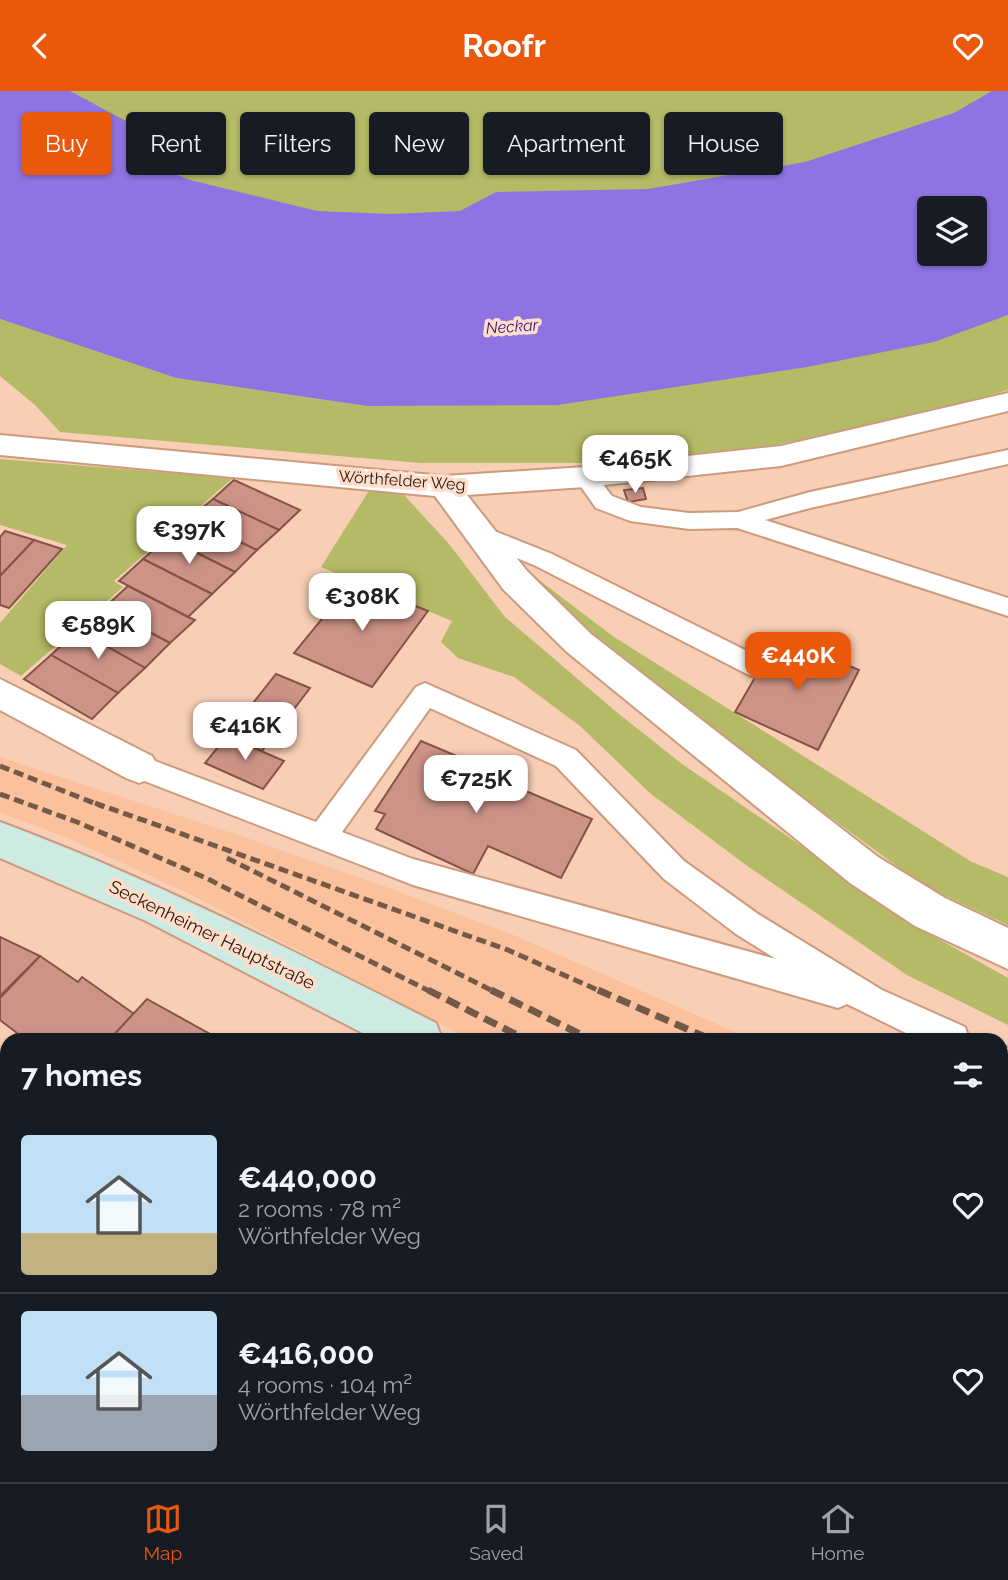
<!DOCTYPE html>
<html lang="en">
<head>
<meta charset="utf-8">
<style>
  :root { --surface:#171b24; --page:#242831; --text:#f1f3f6; --muted:#9ea1a6; --line:#363941; --accent:#ea580c }
  body { margin:0; font-family:Raleway,sans-serif; background:var(--page); color:var(--text); height:100vh; display:flex; flex-direction:column; font-size:26px; white-space:nowrap }
  * { box-sizing:border-box; margin:0 }
  p { font-size:23px; color:var(--muted) }
  .icon { flex:none; width:38px; height:38px; fill:none; stroke:currentColor; stroke-width:2; stroke-linecap:round; stroke-linejoin:round }
  .map { position:relative; flex:1; overflow:hidden }
  .drawer { position:absolute; left:0px; top:942px; width:1008px; height:450px; display:flex; flex-direction:column; background:var(--surface); border-radius:21px 21px 0 0; box-shadow:0 2px 5px #0004 }
  .drawer>* { flex:none }
  .hud { position:absolute; left:21px; top:21px; width:966px; height:63px; display:flex; gap:14px }
  .tools { position:absolute; left:917px; top:105px; display:grid; gap:14px }
  .tools a { display:grid; place-items:center; width:70px; height:70px; border-radius:7px; background:var(--surface); box-shadow:0 2px 5px #0004; font-size:35px }
  .price { position:absolute; translate:-50% -60px; padding:0 16px; border-radius:14px; background:#fff; color:#222; font-size:23px; line-height:46px; filter:drop-shadow(0 2px 4px #0008) }
  .price::after { content:''; position:absolute; left:50%; top:42px; width:21px; height:16px; margin-left:-10px; background:inherit; clip-path:polygon(0 0,100% 0,50% 100%) }
  .price.on { background:var(--accent); color:#fff }
  ul { padding:0; list-style:none }
  li { display:flex; align-items:center; gap:21px; height:175px; padding:0 21px }
  li+li { border-top:2px solid var(--line) }
  li span { display:grid; place-items:center; flex:none; width:196px; height:140px; border-radius:7px; color:#555 }
  li>.icon { margin-inline-start:auto }
  span .icon { width:84px; height:84px; fill:#fffc; stroke-width:1 }
  li b { font-size:30px }
  h2 { display:flex; justify-content:space-between; align-items:center; height:84px; padding:0 21px; font-size:30px }
  .tag { padding:0 24px; border-radius:7px; background:var(--surface); box-shadow:0 2px 5px #0004; font-size:24px; line-height:63px }
  .tag.on { background:var(--accent); color:#fff }
  header { display:flex; justify-content:space-between; align-items:center; height:91px; padding:0 21px; background:var(--accent); color:#fff; font-size:32px; font-weight:700 }
  .dock { display:flex; justify-content:space-around; align-items:center; height:98px; border-top:2px solid var(--line); background:var(--surface); font-size:19px; color:var(--muted) }
  .dock a { display:grid; justify-items:center; gap:4px }
  .dock .on { color:var(--accent) }
  .map>svg:first-child { display:block }
</style>
</head>
<body>
<header><svg class="icon" aria-label="back" viewBox="0 0 24 24"><path d="M15 5l-7 7 7 7"/></svg>Roofr<svg class="icon" aria-label="heart" viewBox="0 0 24 24"><path d="M12 20l-8-8c-3-5 5-10 8-4 3-6 11-1 8 4z"/></svg></header>
<div class="map">
<svg width="1008" height="1391" viewBox="0 0 1008 1391">
  <rect width="100%" height="100%" fill="#f8ceb5"/>
  <g fill="#fbc09c">
    <polygon points="0,666 238,744 389,797 516,845 751,948 469,948 192,804 63,745 0,722"/>
    <polygon points="1001,1069 1008,1072 1008,1244 1001,1240"/>
  </g>
  <g fill="#b4ba65" fill-rule="evenodd">
    <path d="M0 0H1008V299L944 317 776 354 603 372H421L60 341 35 314 0 285V228L176 287 367 315 357 189ZM929 117H975V163H929Z"/>
    <polygon points="0,368 233,387 114,490 123,496 21,585 0,573 0,532 67,454 0,434"/>
    <polygon points="370,398 404,404 449,453 505,526 614,619 682,673 933,845 1008,887 1008,934 907,884 746,774 651,703 580,635 514,586 458,567 441,551 452,530 321,476"/>
    <polygon points="527,480 614,546 972,771 1008,786 1008,834 924,795 587,548"/>
  </g>
  <path fill="#8f73e2" fill-rule="evenodd" d="M0 0H70L137 36 125 56 149 73 190 89 317 120 391 123 460 120 496 101 648 98 805 71 954 22 992 0H1008V224L934 251 807 276 558 314 367 315 176 287 0 228ZM929 117H975V163H929Z"/>
  <g fill="#cd9387" stroke="#875348" stroke-width="2">
    <polygon points="234,389 300,419 279,439 213,408"/>
    <polygon points="643,397 646,408 628,411 624,399"/>
    <polygon points="213,408 279,439 257,459 190,427"/>
    <polygon points="190,427 257,459 235,481 167,447"/>
    <polygon points="5,440 34,449 0,485 0,446"/>
    <polygon points="167,447 235,481 212,503 143,468"/>
    <polygon points="34,449 62,458 9,517 0,514 0,485"/>
    <polygon points="143,468 212,503 188,526 119,490"/>
    <polygon points="353,490 428,520 372,596 294,562"/>
    <polygon points="128,495 188,526 195,529 170,552 104,517"/>
    <polygon points="104,517 170,552 145,577 78,539"/>
    <polygon points="78,539 145,577 118,602 51,564"/>
    <polygon points="779,545 859,579 818,659 735,621"/>
    <polygon points="51,564 118,602 92,628 24,588"/>
    <polygon points="276,583 310,597 262,660 227,645"/>
    <polygon points="227,645 284,670 263,698 205,672"/>
    <polygon points="421,650 523,693 521,698 592,728 561,787 488,755 473,783 376,738 385,723 375,720"/>
    <polygon points="0,846 40,865 0,905"/>
    <polygon points="40,865 78,891 82,886 134,923 110,948 11,948 17,942 0,929 0,907"/>
    <polygon points="147,908 219,948 110,948"/>
    <polygon points="553,1384 596,1384 591,1391 559,1391"/>
    <polygon points="664,1384 898,1384 908,1391 660,1391"/>
  </g>
  <g fill="none" stroke-linecap="round" stroke-linejoin="round">
    <g stroke="#cc9a7c" stroke-width="4">
      <g id="lane">
        <polygon points="1008,359 1008,373 810,417 765,429 1008,507 1008,525 737,437 689,438 630,430 596,417 574,386 577,381 585,379 593,381 612,405 641,416 689,422 738,421 810,401"/>
        <polygon points="479,434 552,463 767,570 771,577 767,584 758,587 749,584 536,475 471,448 467,442 471,436"/>
        <path d="M425 592 576 659 684 770 758 823 882 899 965 936 969 948H918L847 913 838 917 413 794 129 684 125 676 129 668 139 664 316 731 416 596ZM430 617 556 675 664 788 736 843 776 868 413 768 342 741Z"/>
        <polygon points="1001,954 1008,957 1008,991 1001,988"/>
      </g>
    </g>
    <g stroke="#cc9a7c" stroke-width="4">
      <g id="street">
        <polygon points="1008,302 1008,320 781,375 585,396 467,404 527,480 591,543 878,766 945,807 1008,837 1008,878 915,835 850,792 567,561 503,498 435,405 0,364 0,344 444,385 585,376 781,355"/>
        <polygon points="0,588 152,665 158,676 152,687 139,692 126,687 0,619"/>
      </g>
    </g>
    <g stroke="#cc9a7c" stroke-width="4">
      <g id="secondary">
        <path d="M0 731C151 787 293 860 436 932L442 948H374L146 830 0 767Z"/>
        <polygon points="1001,1291 1008,1293 1008,1350 1001,1348"/>
      </g>
    </g>
    <use href="#lane" fill="#fff" fill-rule="evenodd"/>
    <use href="#street" fill="#fff" fill-rule="evenodd"/>
    <use href="#secondary" fill="#ceebe3" fill-rule="evenodd"/>
    <g stroke="#735948" stroke-width="5" stroke-dasharray="10 5" stroke-linecap="butt">
      <polyline points="0,675 104,716"/>
      <polyline points="0,703 77,731 206,787 431,901"/>
      <polyline points="95,712 508,859 602,901"/>
      <polyline points="227,767 495,901"/>
    </g>
    <g stroke="#735948" stroke-width="7" stroke-dasharray="14 7" stroke-linecap="butt">
      <polyline points="428,899 525,948"/>
      <polyline points="491,899 590,948"/>
      <polyline points="598,899 710,948"/>
      <polyline points="1001,1089 1008,1092"/>
      <polyline points="1001,1155 1008,1158"/>
      <polyline points="1001,1192 1008,1195"/>
    </g>
  </g>
  <g text-anchor="middle" stroke-width="7" stroke-linejoin="round" paint-order="stroke">
    <g font-size="16" font-style="italic" fill="#3b1579" stroke="#fedecb">
      <text transform="translate(512 235) rotate(-4)" y="6">Neckar</text>
    </g>
    <g font-size="16" fill="#29170b" stroke="#fedecb">
      <text transform="translate(402 389) rotate(4)" y="6">Wörthfelder Weg</text>
    </g>
    <g font-size="18" fill="#29170b" stroke="#fedecb">
      <text transform="translate(212 844) rotate(26)" y="6">Seckenheimer Hauptstraße</text>
    </g>
  </g>
</svg>
<div class="tools">
<a><svg class="icon" aria-label="layers" viewBox="0 0 24 24"><path d="M12 4l9 5-9 5-9-5zM3 14l9 5 9-5"/></svg></a>
</div>
<b class="price" style="left:635px;top:404px">€465K</b>
<b class="price" style="left:189px;top:475px">€397K</b>
<b class="price" style="left:362px;top:542px">€308K</b>
<b class="price" style="left:98px;top:570px">€589K</b>
<b class="price on" style="left:798px;top:601px">€440K</b>
<b class="price" style="left:245px;top:671px">€416K</b>
<b class="price" style="left:476px;top:724px">€725K</b>
<div class="hud">
<a class="tag on">Buy</a>
<a class="tag">Rent</a>
<a class="tag">Filters</a>
<a class="tag">New</a>
<a class="tag">Apartment</a>
<a class="tag">House</a>
</div>
<section class="drawer">
<h2>7 homes<svg class="icon" aria-label="filters" viewBox="0 0 24 24"><path d="M4 7h16M4 17h16"/><circle cx="9" cy="7" r="2"/><circle cx="15" cy="17" r="2"/></svg></h2>
<ul>
<li><span style="background:linear-gradient(#bfe0f5 70%,#c2b280 0)"><svg class="icon" aria-label="home" viewBox="0 0 24 24"><path d="M3 11l9-7 9 7M6 9v11h12V9"/></svg></span><div><b>€440,000</b><p>2 rooms · 78 m²</p><p>Wörthfelder Weg</p></div><svg class="icon" aria-label="heart" viewBox="0 0 24 24"><path d="M12 20l-8-8c-3-5 5-10 8-4 3-6 11-1 8 4z"/></svg></li>
<li><span style="background:linear-gradient(#bfe0f5 60%,#9aa5b1 0)"><svg class="icon" aria-label="home" viewBox="0 0 24 24"><path d="M3 11l9-7 9 7M6 9v11h12V9"/></svg></span><div><b>€416,000</b><p>4 rooms · 104 m²</p><p>Wörthfelder Weg</p></div><svg class="icon" aria-label="heart" viewBox="0 0 24 24"><path d="M12 20l-8-8c-3-5 5-10 8-4 3-6 11-1 8 4z"/></svg></li>
</ul>
</section>
</div>
<nav class="dock">
<a class="on"><svg class="icon" aria-label="map" viewBox="0 0 24 24"><path d="M3 6l6-2 6 2 6-2v14l-6 2-6-2-6 2zM9 4v14M15 6v14"/></svg>Map</a>
<a><svg class="icon" aria-label="saved" viewBox="0 0 24 24"><path d="M7 4h10v16l-5-4-5 4z"/></svg>Saved</a>
<a><svg class="icon" aria-label="home" viewBox="0 0 24 24"><path d="M3 11l9-7 9 7M6 9v11h12V9"/></svg>Home</a>
</nav>
</body>
</html>
